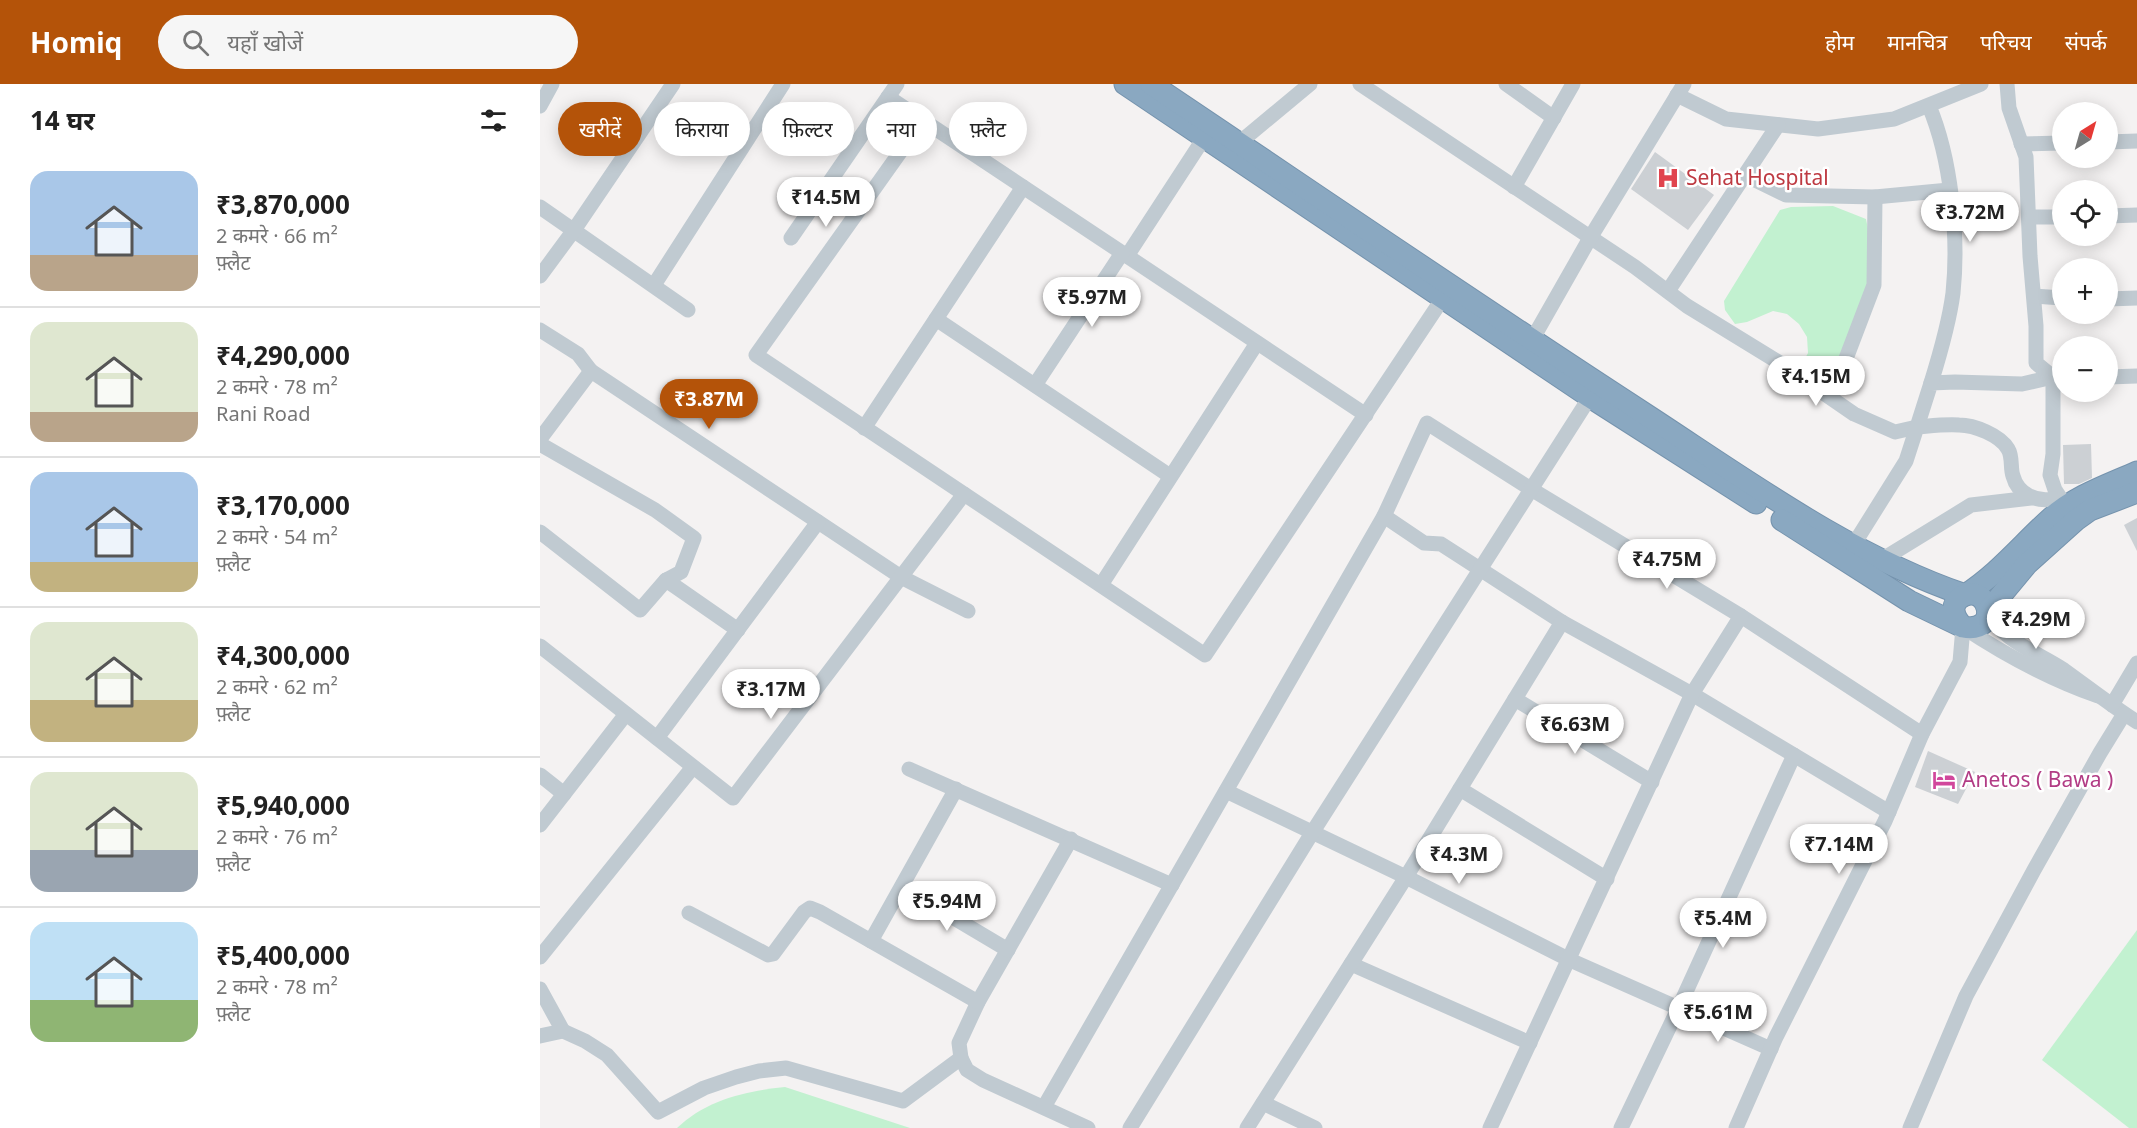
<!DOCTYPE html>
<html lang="hi">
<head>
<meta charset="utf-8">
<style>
  :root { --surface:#fff; --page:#f6f6f6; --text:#222; --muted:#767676; --line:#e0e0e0; --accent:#b45309 }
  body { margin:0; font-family:"Noto Sans","Noto Sans Devanagari",sans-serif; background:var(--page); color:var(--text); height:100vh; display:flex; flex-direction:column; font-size:22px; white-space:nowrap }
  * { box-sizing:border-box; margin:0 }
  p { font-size:20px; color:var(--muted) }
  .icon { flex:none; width:33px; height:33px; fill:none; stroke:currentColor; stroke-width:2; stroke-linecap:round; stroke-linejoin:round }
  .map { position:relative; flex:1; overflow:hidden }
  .details { display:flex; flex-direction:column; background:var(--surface); width:540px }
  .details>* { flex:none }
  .banner { position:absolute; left:18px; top:18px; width:570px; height:54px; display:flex; gap:12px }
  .needle { width:39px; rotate:37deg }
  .tools { position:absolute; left:1512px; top:18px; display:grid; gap:12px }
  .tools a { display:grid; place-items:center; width:66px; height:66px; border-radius:50%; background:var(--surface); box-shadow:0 3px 15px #0003; font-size:30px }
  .price { position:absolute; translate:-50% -51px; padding:0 14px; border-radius:21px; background:#fff; color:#222; font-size:20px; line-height:39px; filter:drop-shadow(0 2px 3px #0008) }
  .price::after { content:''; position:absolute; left:50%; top:36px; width:18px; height:14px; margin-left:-9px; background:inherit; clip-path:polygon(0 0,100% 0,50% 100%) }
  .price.active { background:var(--accent); color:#fff }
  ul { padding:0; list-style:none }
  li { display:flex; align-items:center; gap:18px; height:150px; padding:0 30px }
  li+li { border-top:2px solid var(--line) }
  li span { display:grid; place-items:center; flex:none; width:168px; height:120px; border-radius:18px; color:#555 }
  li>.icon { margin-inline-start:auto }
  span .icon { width:72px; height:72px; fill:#fffc; stroke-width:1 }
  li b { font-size:26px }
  h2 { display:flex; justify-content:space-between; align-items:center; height:72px; padding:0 30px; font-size:26px }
  .pill { padding:0 21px; border-radius:27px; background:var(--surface); box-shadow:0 3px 15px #0003; font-size:21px; line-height:54px }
  .pill.active { background:var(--accent); color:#fff }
  header { display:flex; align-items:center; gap:36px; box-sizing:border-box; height:84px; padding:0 30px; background:var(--accent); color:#fff }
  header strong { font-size:28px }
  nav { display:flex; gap:33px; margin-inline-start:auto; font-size:21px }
  .search { width:420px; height:54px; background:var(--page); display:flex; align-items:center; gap:15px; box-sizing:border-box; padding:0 21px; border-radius:33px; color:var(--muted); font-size:22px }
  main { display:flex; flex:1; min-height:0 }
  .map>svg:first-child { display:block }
</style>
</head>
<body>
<header>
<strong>Homiq</strong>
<div class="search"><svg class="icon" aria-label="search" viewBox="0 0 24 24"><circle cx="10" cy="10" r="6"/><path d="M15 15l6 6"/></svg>यहाँ खोजें</div>
<nav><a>होम</a><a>मानचित्र</a><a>परिचय</a><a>संपर्क</a></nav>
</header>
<main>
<section class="details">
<h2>14 घर<svg class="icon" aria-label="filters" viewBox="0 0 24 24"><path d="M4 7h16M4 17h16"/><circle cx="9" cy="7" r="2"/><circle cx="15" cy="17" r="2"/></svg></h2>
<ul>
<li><span style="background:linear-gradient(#a9c7e8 70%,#b9a48a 0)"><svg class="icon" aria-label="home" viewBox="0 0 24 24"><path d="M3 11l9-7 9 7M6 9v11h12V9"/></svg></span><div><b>₹3,870,000</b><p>2 कमरे · 66 m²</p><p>फ़्लैट</p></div></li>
<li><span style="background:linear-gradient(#dfe7d0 75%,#b9a48a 0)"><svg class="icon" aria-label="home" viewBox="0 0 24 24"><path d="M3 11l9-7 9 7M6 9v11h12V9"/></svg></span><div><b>₹4,290,000</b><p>2 कमरे · 78 m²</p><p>Rani Road</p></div></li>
<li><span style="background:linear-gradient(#a9c7e8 75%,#c2b280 0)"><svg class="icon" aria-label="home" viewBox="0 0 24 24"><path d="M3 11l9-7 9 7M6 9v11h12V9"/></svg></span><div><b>₹3,170,000</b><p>2 कमरे · 54 m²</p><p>फ़्लैट</p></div></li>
<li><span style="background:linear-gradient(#dfe7d0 65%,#c2b280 0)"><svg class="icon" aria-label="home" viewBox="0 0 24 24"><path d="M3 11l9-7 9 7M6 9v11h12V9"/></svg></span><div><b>₹4,300,000</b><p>2 कमरे · 62 m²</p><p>फ़्लैट</p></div></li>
<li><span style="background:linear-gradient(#dfe7d0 65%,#9aa5b1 0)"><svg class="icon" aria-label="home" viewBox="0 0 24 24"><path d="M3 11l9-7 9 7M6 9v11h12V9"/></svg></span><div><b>₹5,940,000</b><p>2 कमरे · 76 m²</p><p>फ़्लैट</p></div></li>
<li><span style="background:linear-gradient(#bfe0f5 65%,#8fb573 0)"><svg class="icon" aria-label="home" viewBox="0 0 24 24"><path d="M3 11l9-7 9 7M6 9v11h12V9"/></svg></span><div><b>₹5,400,000</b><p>2 कमरे · 78 m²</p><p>फ़्लैट</p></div></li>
</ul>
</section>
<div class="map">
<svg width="1597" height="1044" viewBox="0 0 1597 1044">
  <rect width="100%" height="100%" fill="#f4f2f2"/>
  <g fill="#c2f1d0">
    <polygon points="1293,122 1326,135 1332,165 1332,192 1306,269 1292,290 1285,296 1271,292 1260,284 1268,269 1267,253 1259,240 1247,230 1233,227 1207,238 1195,240 1185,226 1184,217 1240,126 1251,123"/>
    <polygon points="1597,846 1597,1044 1589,1044 1502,976"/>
    <path d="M245 1003 370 1044H137C166 1016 205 1007 245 1003Z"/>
  </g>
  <g fill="#ccd0d4">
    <polygon points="1115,68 1174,111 1148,146 1091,105"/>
    <polygon points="1551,360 1552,394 1539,400 1524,400 1523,361"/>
    <polygon points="1597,434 1597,467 1584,441"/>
    <polygon points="1388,667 1435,688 1418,720 1375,703"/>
  </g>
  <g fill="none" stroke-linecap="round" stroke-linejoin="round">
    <g stroke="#7593ad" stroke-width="23">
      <g id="highway">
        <polyline points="585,0 1050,313 1216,419"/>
        <path d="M611 0C775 110 937 221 1102 328 1205 395 1308 471 1425 511 1458 490 1482 460 1511 434 1535 412 1568 401 1597 388"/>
        <path d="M1242 436 1369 517 1423 543C1462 550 1449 499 1423 512 1408 520 1414 534 1423 543"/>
        <polyline points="1448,527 1487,480 1536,436 1550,426 1597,408"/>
      </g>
    </g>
    <g stroke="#c0cad1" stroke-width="15">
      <polyline points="820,0 1095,183 1147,222 1240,279 1314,330 1355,348 1377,343 1391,299 1415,298 1482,300 1513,293 1522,293"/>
      <polyline points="966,0 1014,34"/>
      <polyline points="1467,0 1469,24 1486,73 1490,172 1496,242 1496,279 1513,293 1513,370 1510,391 1515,406 1531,430"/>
      <polyline points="1137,11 1186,35 1278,45 1354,35 1441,0"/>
      <polyline points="348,13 826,331"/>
      <polyline points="0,22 12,0"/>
      <path d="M1389 22C1411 74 1419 152 1413 209 1409 240 1400 270 1391 299"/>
      <polyline points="383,36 216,271 665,571 903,214"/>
      <polyline points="1568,58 1597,57"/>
      <polyline points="699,59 770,0"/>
      <polyline points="1481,60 1522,59"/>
      <polyline points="1205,91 1246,111 1335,113 1409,106"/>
      <polyline points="974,103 1033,0"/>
      <polyline points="0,123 148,226"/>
      <polyline points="1568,132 1597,131"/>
      <polyline points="1489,133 1522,133"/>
      <polyline points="251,154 357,0"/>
      <polyline points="587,172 664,54"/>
      <polyline points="0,192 34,146 133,0"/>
      <polyline points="114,201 243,0"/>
      <polyline points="1128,207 1238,41"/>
      <polyline points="1494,212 1522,214"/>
      <polyline points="1568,215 1597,214"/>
      <polyline points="396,235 630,392"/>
      <polyline points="0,246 38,270 51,287"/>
      <polyline points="988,263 1050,154 1144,0"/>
      <polyline points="1568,293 1597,292"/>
      <polyline points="495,301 582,169"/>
      <polyline points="1291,314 1334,201 1335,113"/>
      <polyline points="324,344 483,103"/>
      <polyline points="0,355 51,287 361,493 428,527"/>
      <polyline points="0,360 115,426 154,454 141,488 126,496"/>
      <polyline points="844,432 884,459 901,460 1022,538 1152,610 1349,728"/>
      <polyline points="0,448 100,526 126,496 198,546"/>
      <path d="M1314 460 1366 377 1377 343C1390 342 1405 340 1419 341 1434 341 1460 351 1468 365 1473 373 1470 384 1473 392 1478 411 1497 418 1513 415L1526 422"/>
      <polyline points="1343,475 1431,421 1491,414"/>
      <polyline points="561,501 717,259"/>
      <path d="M1448 527C1461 557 1499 569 1524 586 1549 604 1572 622 1597 638"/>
      <polyline points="0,562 193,714 424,410"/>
      <polyline points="975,615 1112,698"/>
      <polyline points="1572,621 1597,579"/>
      <polyline points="117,654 278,438"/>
      <polyline points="369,685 632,801"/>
      <polyline points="0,691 24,710"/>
      <polyline points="920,705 1067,795"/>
      <polyline points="686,707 866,793 1030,876 1231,965"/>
      <polyline points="0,741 86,630"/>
      <polyline points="531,755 438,918 419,959 421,974 427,986 443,996 548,1044"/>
      <polyline points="362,803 468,866"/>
      <polyline points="149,829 228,871 233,870 264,828 270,824 280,828 438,918"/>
      <polyline points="331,857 416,705"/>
      <polyline points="0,873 153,683"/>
      <polyline points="811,880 990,959"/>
      <polyline points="0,905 23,947 0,952"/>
      <polyline points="23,947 45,957 67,971 118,1028 164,1004 196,993 219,987 246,984 363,1017 421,974"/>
      <polyline points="723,1019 775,1044"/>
      <polyline points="504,1023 844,432 887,339 991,405 1201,532 1382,650"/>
      <polyline points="590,1044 772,749 1050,313"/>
      <polyline points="707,1044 866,793 1022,538"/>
      <polyline points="950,1044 1152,610 1201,532"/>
      <polyline points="1081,1044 1139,923 1254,671"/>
      <path d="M1196 1044 1236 953 1345 737 1382 650 1420 578 1423 543C1465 571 1510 595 1558 612"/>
      <polyline points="1370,1044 1426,912 1494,786 1560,669 1584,630"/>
    </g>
    <use href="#highway" stroke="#8aa8c1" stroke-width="21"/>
  </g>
  <defs>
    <g id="hospital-bare" transform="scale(1.8)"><path d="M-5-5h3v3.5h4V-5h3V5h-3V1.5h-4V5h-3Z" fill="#e0444e" stroke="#fff" stroke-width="2.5" paint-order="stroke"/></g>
    <g id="hotel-bare" transform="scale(1.8)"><path d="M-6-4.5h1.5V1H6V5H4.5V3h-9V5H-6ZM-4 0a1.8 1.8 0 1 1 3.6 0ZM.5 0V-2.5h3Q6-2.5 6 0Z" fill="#d1479c" stroke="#fff" stroke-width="2.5" paint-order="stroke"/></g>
  </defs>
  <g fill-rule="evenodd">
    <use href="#hospital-bare" x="1128" y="94"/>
    <use href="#hotel-bare" x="1404" y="696"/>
  </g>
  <g text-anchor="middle" stroke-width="5" stroke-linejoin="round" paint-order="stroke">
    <g font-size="21" fill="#be3a42" stroke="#fff" text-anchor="start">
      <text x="1146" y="101">Sehat Hospital</text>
    </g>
    <g font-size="21" fill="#b23c85" stroke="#fff" text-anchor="start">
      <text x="1422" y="703">Anetos ( Bawa )</text>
    </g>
  </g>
</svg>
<div class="tools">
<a><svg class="needle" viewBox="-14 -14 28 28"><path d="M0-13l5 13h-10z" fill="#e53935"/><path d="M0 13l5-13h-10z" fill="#767676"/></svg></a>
<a><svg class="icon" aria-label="locate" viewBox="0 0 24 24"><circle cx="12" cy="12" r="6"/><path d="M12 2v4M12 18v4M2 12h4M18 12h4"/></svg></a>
<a>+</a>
<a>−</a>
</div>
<b class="price" style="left:286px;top:144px">₹14.5M</b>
<b class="price" style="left:1430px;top:159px">₹3.72M</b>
<b class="price" style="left:552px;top:244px">₹5.97M</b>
<b class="price" style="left:1276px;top:323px">₹4.15M</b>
<b class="price active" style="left:169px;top:346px">₹3.87M</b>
<b class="price" style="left:1127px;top:506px">₹4.75M</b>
<b class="price" style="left:1496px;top:566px">₹4.29M</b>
<b class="price" style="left:231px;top:636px">₹3.17M</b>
<b class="price" style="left:1035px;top:671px">₹6.63M</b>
<b class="price" style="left:1299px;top:791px">₹7.14M</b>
<b class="price" style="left:919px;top:801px">₹4.3M</b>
<b class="price" style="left:407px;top:848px">₹5.94M</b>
<b class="price" style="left:1183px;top:865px">₹5.4M</b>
<b class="price" style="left:1178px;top:959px">₹5.61M</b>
<div class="banner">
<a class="pill active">खरीदें</a>
<a class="pill">किराया</a>
<a class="pill">फ़िल्टर</a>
<a class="pill">नया</a>
<a class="pill">फ़्लैट</a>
</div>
</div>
</main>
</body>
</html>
